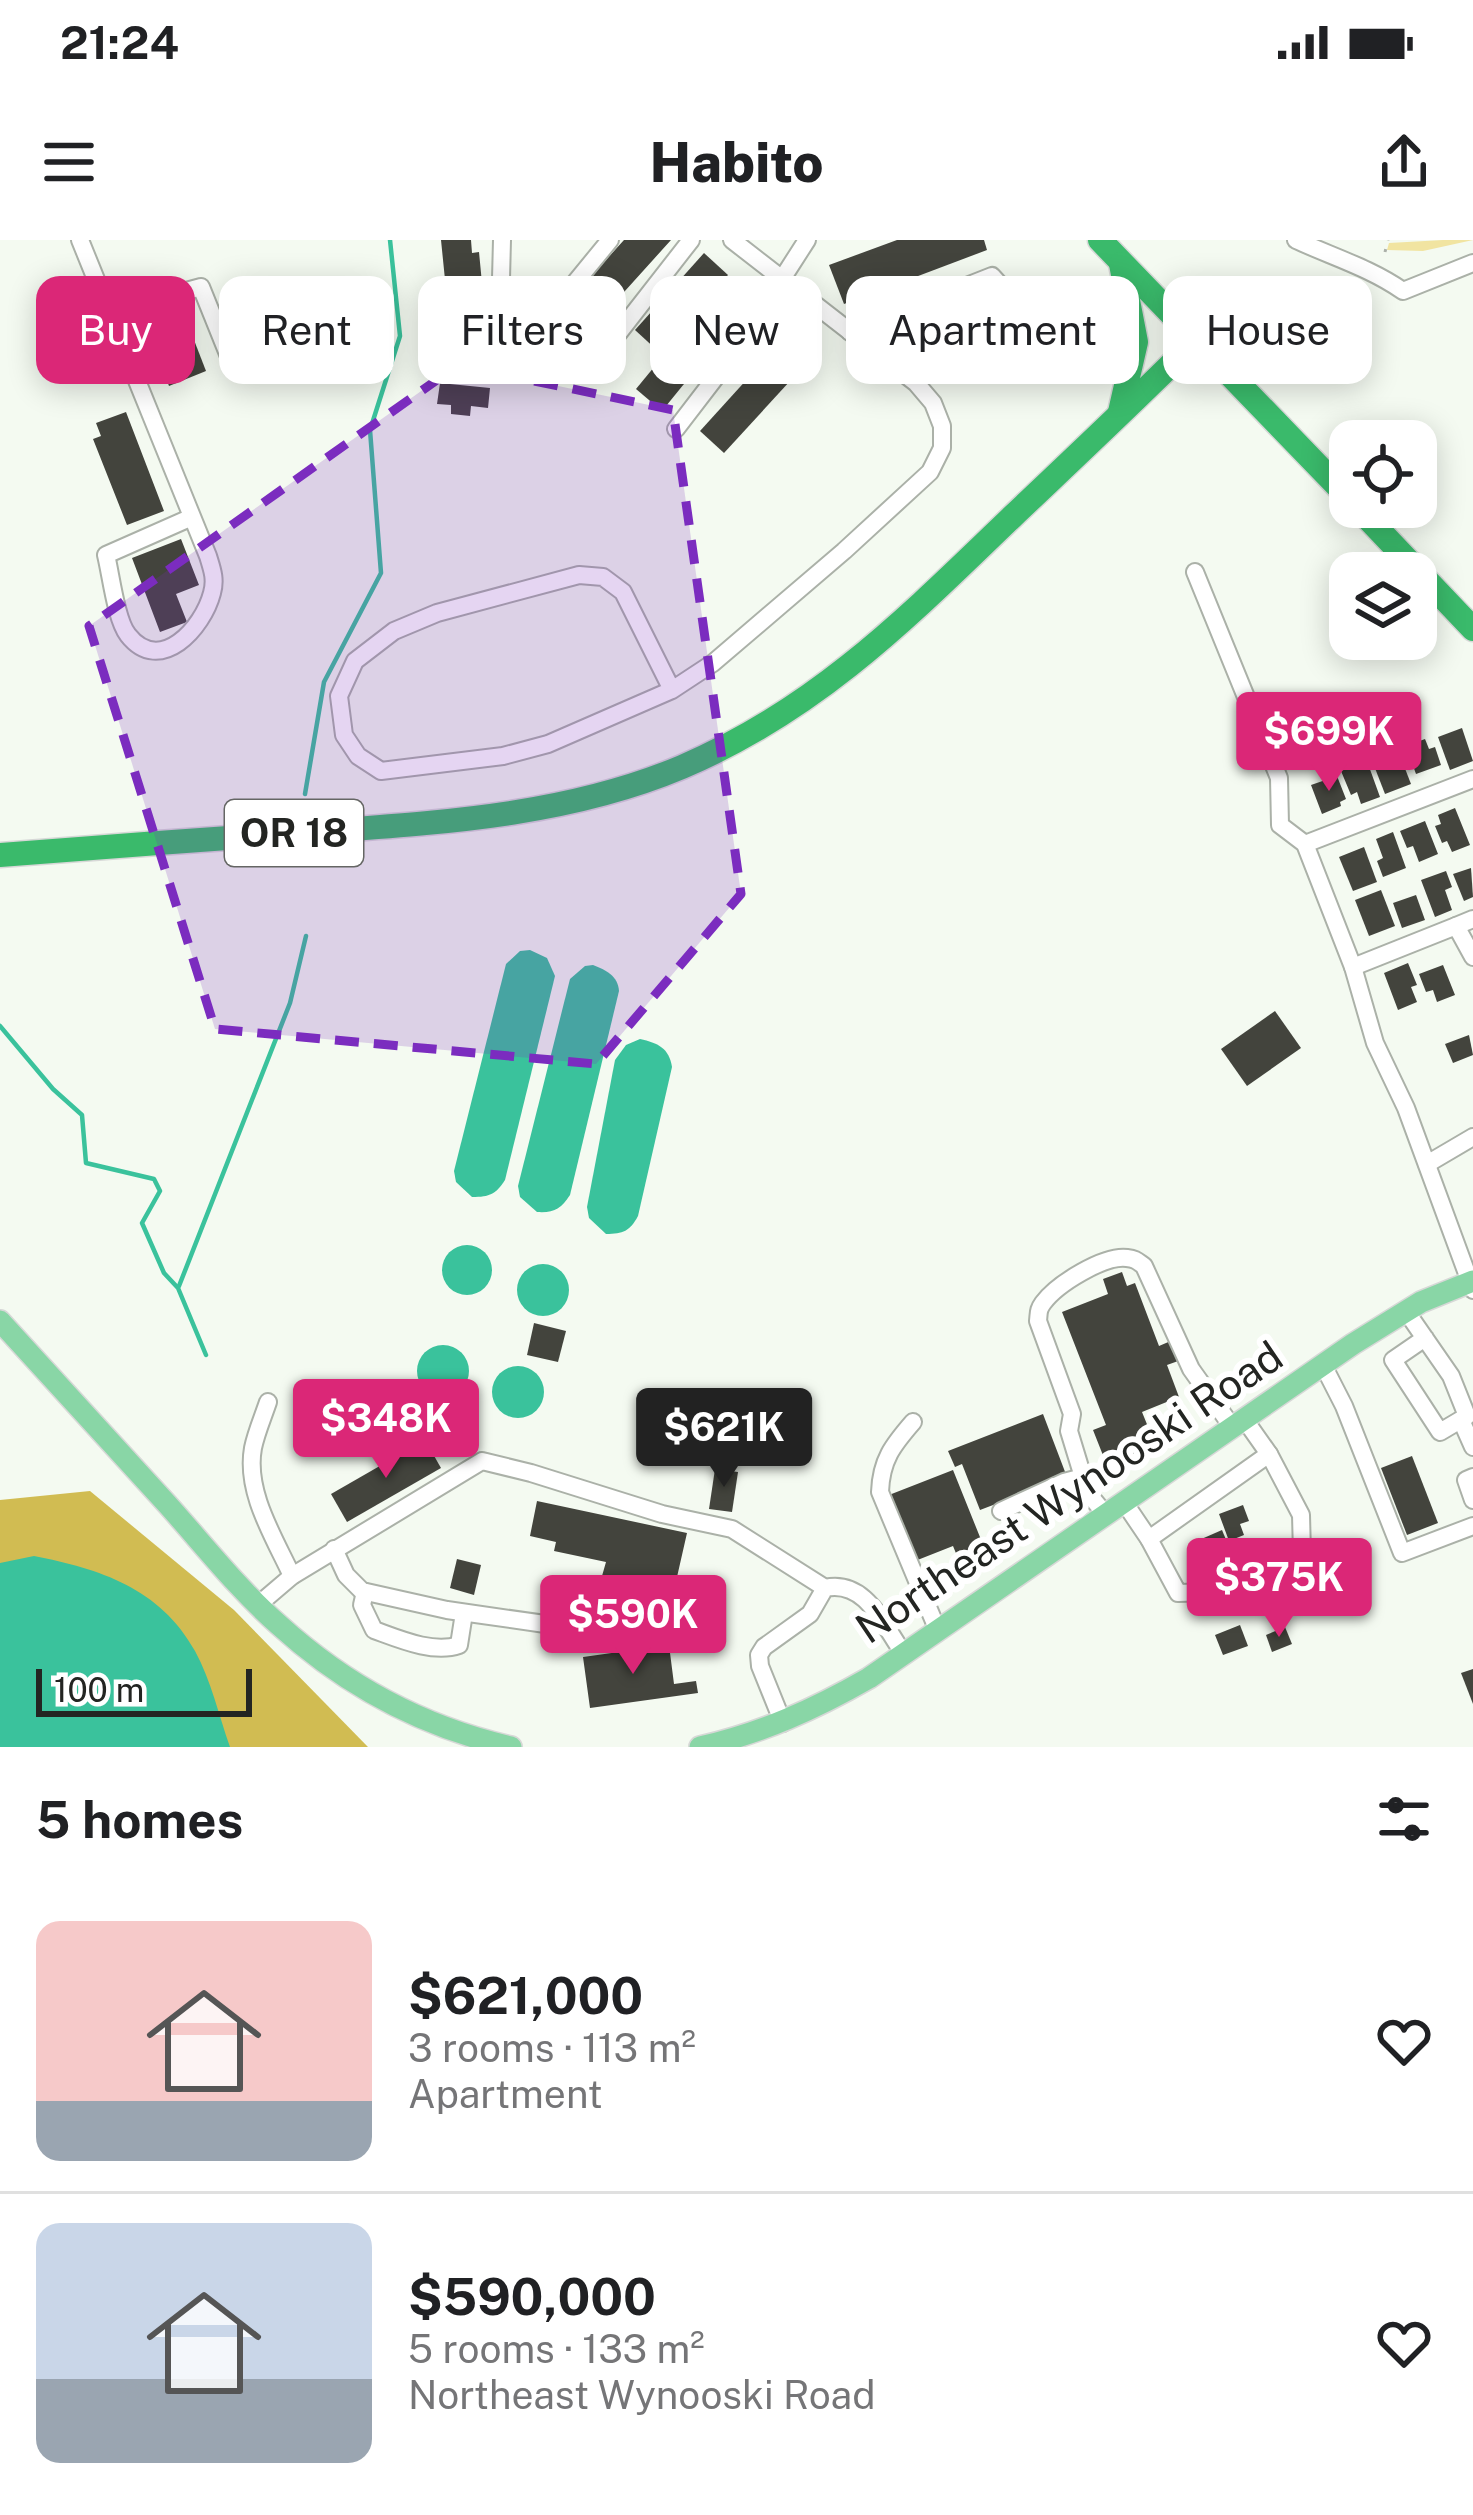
<!DOCTYPE html>
<html lang="en">
<head>
<meta charset="utf-8">
<style>
  :root { --surface:#fff; --page:#f6f6f6; --text:#202124; --muted:#757577; --line:#e0e0e0; --accent:#db2777 }
  body { margin:0; font-family:"Public Sans",sans-serif; background:var(--page); color:var(--text); height:100vh; display:flex; flex-direction:column; font-size:45px; white-space:nowrap }
  * { box-sizing:border-box; margin:0 }
  p { font-size:39px; color:var(--muted) }
  .icon { flex:none; width:66px; height:66px; fill:none; stroke:currentColor; stroke-width:2; stroke-linecap:round; stroke-linejoin:round }
  .map { position:relative; height:1507px; overflow:hidden }
  .side { display:flex; flex-direction:column; background:var(--surface); flex:1 }
  .side>* { flex:none }
  .banner { position:absolute; left:36px; top:36px; width:1401px; height:108px; display:flex; gap:24px }
  .fabs { position:absolute; left:1329px; top:180px; display:grid; gap:24px }
  .fabs a { display:grid; place-items:center; width:108px; height:108px; border-radius:24px; background:var(--surface); box-shadow:0 6px 30px #0003; font-size:60px }
  .scale { position:absolute; left:36px; bottom:30px; width:216px; box-sizing:border-box; padding-left:12px; border:6px solid #232522; border-top:0; font-size:33px; line-height:42px; white-space:nowrap; color:#232522; -webkit-text-stroke:9px #fff; paint-order:stroke }
  .price { position:absolute; translate:-50% -102px; padding:0 27px; border-radius:12px; background:var(--accent); color:#fff; font-size:39px; line-height:78px; filter:drop-shadow(0 3px 6px #0008) }
  .price::after { content:''; position:absolute; left:50%; top:72px; width:36px; height:27px; margin-left:-18px; background:inherit; clip-path:polygon(0 0,100% 0,50% 100%) }
  .price.selected { background:#222; color:#fff }
  ul { padding:0; list-style:none }
  li { display:flex; align-items:center; gap:36px; height:300px; padding:0 36px }
  li+li { border-top:3px solid var(--line) }
  li span { display:grid; place-items:center; flex:none; width:336px; height:240px; border-radius:24px; color:#555 }
  li>.icon { margin-inline-start:auto }
  span .icon { width:144px; height:144px; fill:#fffc; stroke-width:1 }
  li b { font-size:51px }
  h2 { display:flex; justify-content:space-between; align-items:center; height:144px; padding:0 36px; font-size:51px }
  .pill { padding:0 42px; border-radius:24px; background:var(--surface); box-shadow:0 6px 30px #0003; font-size:42px; line-height:108px }
  .pill.selected { background:var(--accent); color:#fff }
  .status { display:flex; justify-content:space-between; align-items:center; height:84px; padding:0 60px; background:var(--surface); direction:ltr }
  .status svg { height:33px; fill:currentColor }
  header { display:flex; justify-content:space-between; align-items:center; height:156px; padding:0 36px; background:var(--surface); font-size:54px; font-weight:800 }
  .map>svg:first-child { display:block }
</style>
</head>
<body>
<div class="status"><b>21:24</b><svg viewBox="0 0 49 12"><path d="M0 12V9h3v3zM5 12V6h3v6zM10 12V3h3v9zM15 12V0h3v12zM26 1h20v11H26zM47 4h2v5h-2z"/></svg></div>
<header><svg class="icon" aria-label="menu" viewBox="0 0 24 24"><path d="M4 6h16M4 12h16M4 18h16"/></svg>Habito<svg class="icon" aria-label="share" viewBox="0 0 24 24"><path d="M12 15V3M7 8l5-5 5 5M5 13v7h14v-7"/></svg></header>
<div class="map">
<svg width="1473" height="1507" viewBox="0 0 1473 1507">
  <rect width="100%" height="100%" fill="#f4faf1"/>
  <polygon fill="#f1e4a1" points="1443,0 1473,0 1423,11 1387,10 1389,3"/>
  <polygon fill="#d1bc52" points="90,1251 234,1370 368,1507 0,1507 0,1260"/>
  <g fill="#3ac29c">
    <path d="M530 710 547 718 555 736 505 940C496 954 490 957 472 957L456 942 454 931 506 724 520 711Z"/>
    <path d="M593 725C606 730 618 736 619 751L570 955C561 969 554 973 537 972L520 957 518 946 570 739 585 726Z"/>
    <path d="M640 799C658 803 669 808 672 827L638 976C630 991 623 994 606 994L589 978 587 967 615 820 626 805Z"/>
    <circle cx="467" cy="1030" r="25"/>
    <circle cx="543" cy="1050" r="26"/>
    <circle cx="443" cy="1131" r="26"/>
    <circle cx="518" cy="1152" r="26"/>
    <path d="M34 1316C100 1329 160 1348 195 1411 211 1440 219 1476 230 1507H0V1323Z"/>
  </g>
  <g fill="none" stroke-linecap="round" stroke-linejoin="round">
    <g stroke="#3ac29c" stroke-width="4.5">
      <polyline points="305,554 324,442 381,333 370,190 400,96 390,0"/>
      <polyline points="0,786 53,849 82,875 86,923 154,939 160,951 142,983 164,1033 178,1048 206,1115"/>
      <polyline points="179,1046 290,763 306,696"/>
    </g>
  </g>
  <g fill="#43443d">
    <polygon points="441,0 471,0 472,13 479,12 486,85 450,89"/>
    <polygon points="624,0 671,0 597,82 586,72 600,57 585,43"/>
    <polygon points="897,0 984,0 987,10 844,64 829,25"/>
    <polygon points="704,13 728,35 659,112 635,90"/>
    <polygon points="521,45 542,48 531,117 511,114"/>
    <polygon points="719,48 745,69 662,171 636,149"/>
    <polygon points="182,69 206,131 169,146 145,84"/>
    <polygon points="788,94 813,116 724,213 700,191"/>
    <polygon points="513,119 530,124 525,142 507,136"/>
    <polygon points="440,143 490,148 488,168 471,166 470,176 451,174 451,165 437,164"/>
    <polygon points="126,172 164,271 127,285 93,199 101,196 96,183"/>
    <polygon points="181,299 199,345 176,354 187,382 160,392 132,318"/>
    <polygon points="1369,458 1383,495 1363,502 1349,466"/>
    <polygon points="1462,488 1473,521 1450,530 1438,497"/>
    <polygon points="1425,499 1429,509 1435,507 1441,525 1416,534 1406,506"/>
    <polygon points="1399,513 1411,544 1385,554 1373,523"/>
    <polygon points="1367,521 1380,557 1361,564 1357,552 1351,555 1341,531"/>
    <polygon points="1337,536 1346,559 1340,562 1341,566 1322,574 1311,545"/>
    <polygon points="1455,568 1470,605 1452,612 1447,601 1442,603 1435,586 1441,584 1438,575"/>
    <polygon points="1425,581 1438,614 1419,622 1413,606 1407,608 1400,591"/>
    <polygon points="1393,592 1406,628 1383,637 1377,621 1383,618 1376,599"/>
    <polygon points="1364,607 1377,642 1353,651 1339,617"/>
    <polygon points="1471,628 1473,657 1464,661 1453,634"/>
    <polygon points="1446,631 1452,647 1445,650 1452,670 1435,677 1421,640"/>
    <polygon points="1381,650 1395,686 1369,696 1355,660"/>
    <polygon points="1416,655 1425,680 1402,688 1393,663"/>
    <polygon points="1408,723 1417,745 1411,747 1417,762 1398,770 1384,733"/>
    <polygon points="1443,725 1455,755 1437,762 1433,750 1426,752 1419,734"/>
    <polygon points="1275,771 1301,808 1247,846 1221,809"/>
    <polygon points="1469,795 1473,815 1453,823 1445,804"/>
    <polygon points="1122,1032 1127,1046 1135,1043 1159,1106 1173,1100 1181,1120 1167,1125 1179,1157 1142,1172 1157,1209 1108,1228 1093,1190 1106,1185 1062,1072 1108,1054 1103,1039"/>
    <polygon points="534,1083 566,1091 558,1122 527,1115"/>
    <polygon points="1043,1174 1067,1237 980,1270 962,1224 955,1227 948,1211"/>
    <polygon points="425,1200 441,1228 347,1282 331,1254"/>
    <polygon points="1412,1216 1438,1283 1407,1295 1381,1228"/>
    <polygon points="715,1229 738,1232 732,1272 709,1269"/>
    <polygon points="953,1230 990,1322 964,1333 953,1306 915,1321 889,1255"/>
    <polygon points="537,1261 687,1293 672,1359 624,1348 626,1341 602,1336 606,1322 554,1311 556,1302 530,1296"/>
    <polygon points="1243,1265 1249,1281 1240,1284 1244,1295 1229,1301 1219,1274"/>
    <polygon points="1222,1290 1229,1307 1198,1321 1190,1304"/>
    <polygon points="457,1319 481,1325 474,1355 450,1348"/>
    <polygon points="1240,1385 1248,1406 1223,1415 1215,1395"/>
    <polygon points="1285,1387 1292,1404 1272,1412 1266,1395"/>
    <polygon points="669,1405 674,1444 696,1441 698,1453 590,1468 583,1417"/>
    <polygon points="1473,1429 1473,1464 1461,1433"/>
  </g>
  <g fill="none" stroke-linecap="round" stroke-linejoin="round">
    <g stroke="#abb1a8" stroke-width="20">
      <g id="minor">
        <path d="M80 0 208 316C212 329 216 339 212 353 203 388 160 436 128 395 116 380 111 335 106 315L192 277"/>
        <path d="M1296 0C1333 17 1370 28 1403 51L1473 23"/>
        <polyline points="569,50 610,0"/>
        <polyline points="109,72 201,47 228,114"/>
        <polyline points="850,92 992,36 1030,78 898,129"/>
        <polyline points="617,95 691,0"/>
        <polyline points="489,130 500,77 502,0"/>
        <polyline points="676,189 768,69 782,39 807,0"/>
        <polyline points="1195,332 1279,538 1280,585 1305,604 1353,727 1375,803 1406,868 1473,1050"/>
        <polyline points="672,450 623,352 603,337 579,335 437,373 394,391 355,421 339,456 344,495 358,516 381,531 503,516 548,504 672,450 713,423 844,311 930,232 942,208 942,186 933,163 916,143 732,0"/>
        <polyline points="1305,604 1473,539"/>
        <polyline points="1456,686 1473,679"/>
        <polyline points="1353,727 1456,686 1473,717"/>
        <polyline points="1427,924 1473,897"/>
        <polyline points="1406,1071 1451,1136 1467,1176 1440,1192 1393,1120 1425,1098"/>
        <polyline points="1323,1125 1344,1166 1402,1313 1473,1286"/>
        <path d="M268 1162C263 1177 256 1193 253 1208 245 1252 274 1297 292 1336"/>
        <polyline points="1461,1180 1473,1207"/>
        <path d="M913 1182C893 1205 881 1220 880 1252L938 1391"/>
        <polyline points="1473,1237 1466,1240 1473,1260"/>
        <polyline points="1124,1262 1149,1299 1178,1353 1213,1352 1302,1313 1301,1275 1269,1214 1245,1180"/>
        <polyline points="1001,1271 1064,1242 1083,1237"/>
        <path d="M1106 1275 1092 1258 1083 1237 1069 1191 1072 1174 1038 1081C1039 1072 1038 1070 1043 1063 1057 1044 1104 1015 1127 1018 1136 1019 1137 1021 1144 1026L1191 1129 1233 1188"/>
        <polyline points="1149,1299 1269,1214"/>
        <polyline points="334,1309 346,1335 362,1351 447,1370 559,1386"/>
        <path d="M365 1352 362 1365 374 1390C399 1399 433 1414 459 1405L464 1373"/>
        <polyline points="258,1365 292,1336 482,1221 531,1233 662,1274 732,1289 825,1348"/>
        <path d="M783 1483 760 1426 759 1415 764 1407 810 1374 825 1348C866 1339 883 1385 904 1414"/>
      </g>
    </g>
    <g stroke="#d7d8d7" stroke-width="24">
      <g id="major">
        <path d="M0 1081C56 1142 111 1203 167 1264 203 1304 238 1349 279 1385 346 1446 423 1487 511 1507"/>
        <path d="M700 1507C762 1493 815 1469 869 1438L1353 1104 1421 1062 1473 1041"/>
      </g>
    </g>
    <g stroke="#d7d8d7" stroke-width="27">
      <g id="highway">
        <polyline points="1100,0 1350,259"/>
        <polyline points="1120,172 1136,102 1121,24"/>
        <polyline points="1357,267 1473,389"/>
        <path d="M0 615C100 607 199 600 299 593 429 583 561 578 682 527 818 469 909 376 1013 276 1075 217 1137 159 1197 99"/>
      </g>
    </g>
    <g stroke="#abb0a9" stroke-width="3" stroke-dasharray="3 9" stroke-linecap="butt">
      <polyline points="1385,12 1388,0"/>
      <polyline points="1248,110 1371,62"/>
    </g>
    <use href="#minor" stroke="#fff" stroke-width="16"/>
    <use href="#major" stroke="#89d6a6" stroke-width="21"/>
    <use href="#highway" stroke="#3aba6b" stroke-width="24"/>
  </g>
  <path fill="#7b2cbf" fill-opacity="0.2" stroke="#7b2cbf" stroke-width="9" stroke-dasharray="24 15" stroke-linejoin="round" d="M458 125 673 170 741 654 596 824 215 789 89 386Z"/>
  <g text-anchor="middle" stroke-width="12" stroke-linejoin="round" paint-order="stroke">
    <rect fill="#fff" stroke="#656664" stroke-width="3" x="225" y="560" width="138" height="66" rx="9"/>
    <g font-size="39" font-weight="bold" fill="#232522">
      <text x="294" y="607">OR 18</text>
    </g>
    <g font-size="42" fill="#232522" stroke="#fff">
      <text transform="translate(1069 1252) rotate(-34)" y="15">Northeast Wynooski Road</text>
    </g>
  </g>
</svg>
<div class="fabs">
<a><svg class="icon" aria-label="locate" viewBox="0 0 24 24"><circle cx="12" cy="12" r="6"/><path d="M12 2v4M12 18v4M2 12h4M18 12h4"/></svg></a>
<a><svg class="icon" aria-label="layers" viewBox="0 0 24 24"><path d="M12 4l9 5-9 5-9-5zM3 14l9 5 9-5"/></svg></a>
</div>
<div class="scale">100 m</div>
<b class="price" style="left:1329px;top:554px">$699K</b>
<b class="price" style="left:386px;top:1241px">$348K</b>
<b class="price selected" style="left:724px;top:1250px">$621K</b>
<b class="price" style="left:1279px;top:1400px">$375K</b>
<b class="price" style="left:633px;top:1437px">$590K</b>
<div class="banner">
<a class="pill selected">Buy</a>
<a class="pill">Rent</a>
<a class="pill">Filters</a>
<a class="pill">New</a>
<a class="pill">Apartment</a>
<a class="pill">House</a>
</div>
</div>
<section class="side">
<h2>5 homes<svg class="icon" aria-label="filters" viewBox="0 0 24 24"><path d="M4 7h16M4 17h16"/><circle cx="9" cy="7" r="2"/><circle cx="15" cy="17" r="2"/></svg></h2>
<ul>
<li><span style="background:linear-gradient(#f6c9c9 75%,#9aa5b1 0)"><svg class="icon" aria-label="home" viewBox="0 0 24 24"><path d="M3 11l9-7 9 7M6 9v11h12V9"/></svg></span><div><b>$621,000</b><p>3 rooms · 113 m²</p><p>Apartment</p></div><svg class="icon" aria-label="heart" viewBox="0 0 24 24"><path d="M12 20l-8-8c-3-5 5-10 8-4 3-6 11-1 8 4z"/></svg></li>
<li><span style="background:linear-gradient(#c9d6e8 65%,#9aa5b1 0)"><svg class="icon" aria-label="home" viewBox="0 0 24 24"><path d="M3 11l9-7 9 7M6 9v11h12V9"/></svg></span><div><b>$590,000</b><p>5 rooms · 133 m²</p><p>Northeast Wynooski Road</p></div><svg class="icon" aria-label="heart" viewBox="0 0 24 24"><path d="M12 20l-8-8c-3-5 5-10 8-4 3-6 11-1 8 4z"/></svg></li>
</ul>
</section>
</body>
</html>
